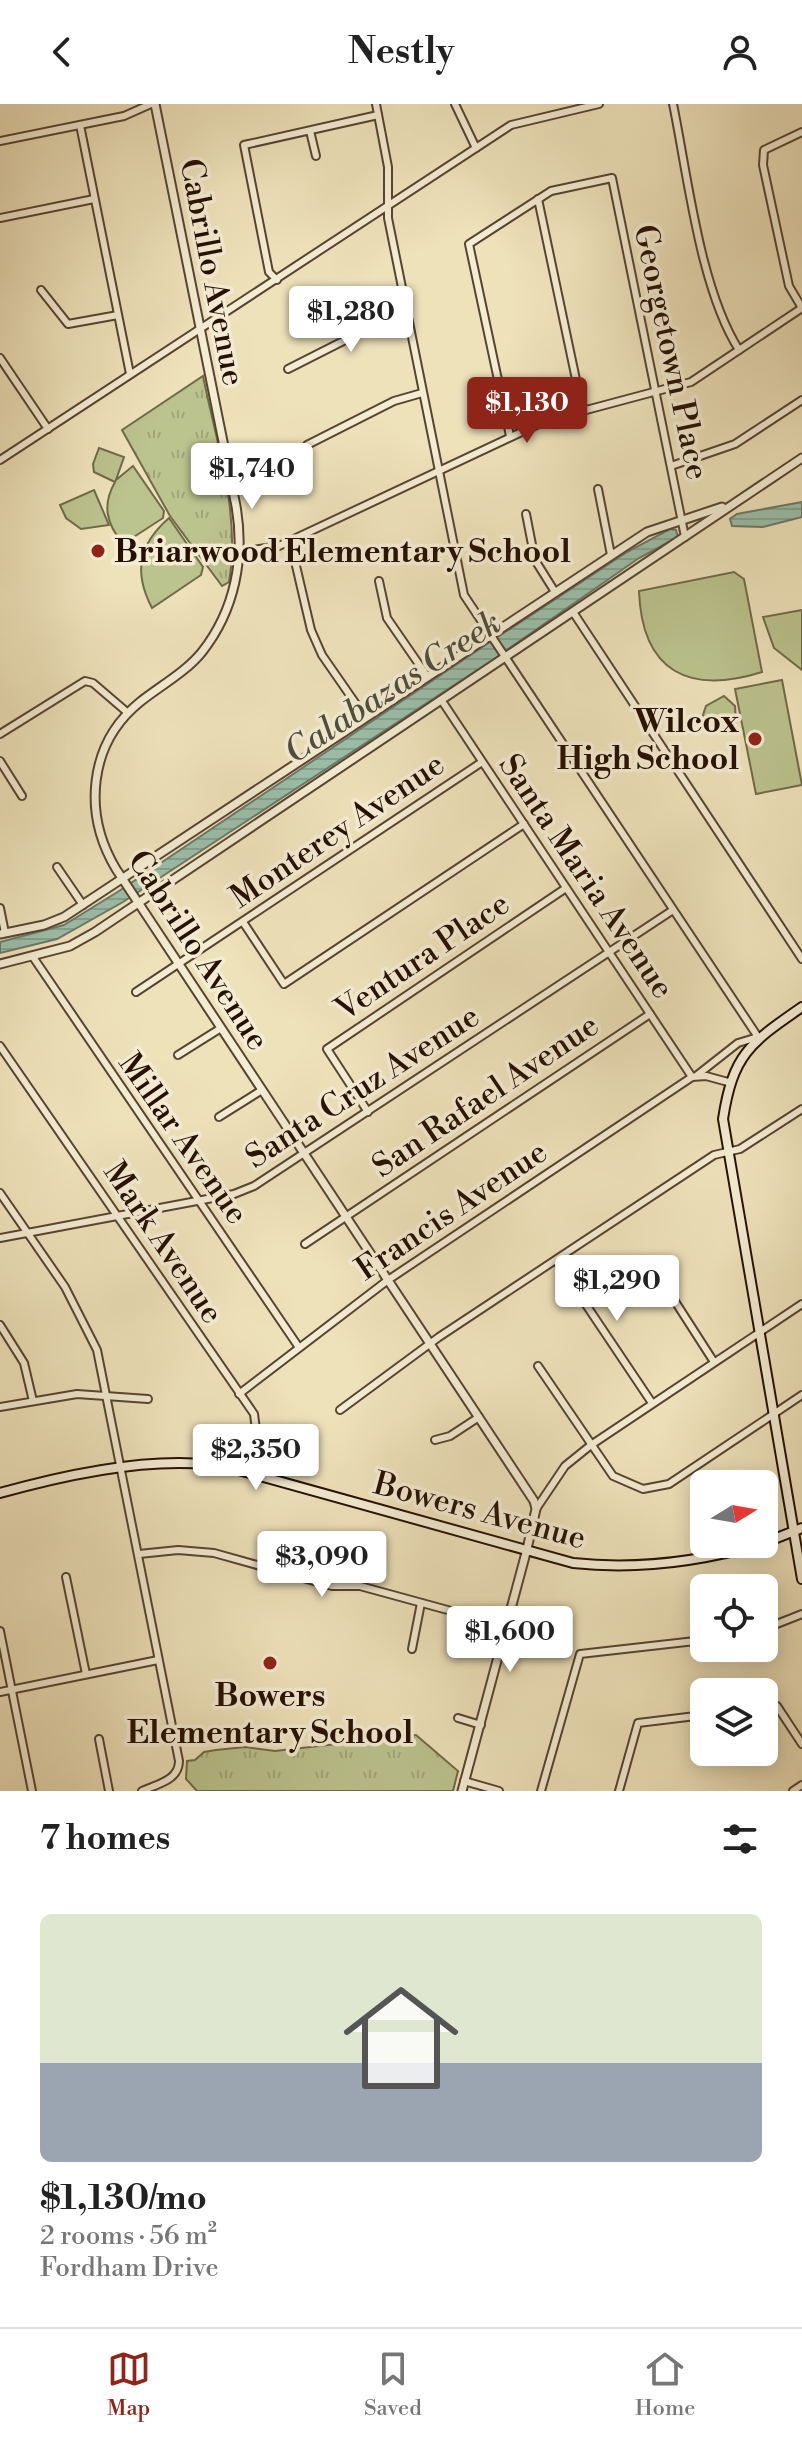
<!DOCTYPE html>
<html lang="en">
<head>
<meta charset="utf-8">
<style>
  :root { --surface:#fff; --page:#f2f2f2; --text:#222; --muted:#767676; --line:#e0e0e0; --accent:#8f2418 }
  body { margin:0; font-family:"Libre Bodoni",serif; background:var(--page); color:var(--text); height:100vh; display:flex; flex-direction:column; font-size:30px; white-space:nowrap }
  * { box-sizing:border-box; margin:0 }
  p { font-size:26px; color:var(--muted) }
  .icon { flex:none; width:44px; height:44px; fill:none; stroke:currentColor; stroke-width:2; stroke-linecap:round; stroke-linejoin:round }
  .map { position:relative; height:1687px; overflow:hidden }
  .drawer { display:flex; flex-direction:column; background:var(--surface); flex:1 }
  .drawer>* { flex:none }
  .needle { width:52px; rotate:79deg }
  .controls { position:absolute; left:690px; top:1366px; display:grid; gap:16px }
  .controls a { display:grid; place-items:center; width:88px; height:88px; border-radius:12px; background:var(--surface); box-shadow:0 4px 20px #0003; font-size:40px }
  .price { position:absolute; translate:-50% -68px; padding:0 18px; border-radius:8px; background:#fff; color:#222; font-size:26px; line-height:52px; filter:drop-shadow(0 2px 4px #0008) }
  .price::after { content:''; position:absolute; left:50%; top:48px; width:24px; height:18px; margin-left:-12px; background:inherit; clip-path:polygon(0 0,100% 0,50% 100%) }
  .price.on { background:var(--accent); color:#fff }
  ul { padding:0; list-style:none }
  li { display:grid; align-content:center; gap:16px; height:424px; padding:0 40px }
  li span { display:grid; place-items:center; height:248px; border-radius:12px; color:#555 }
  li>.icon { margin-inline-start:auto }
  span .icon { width:144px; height:144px; fill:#fffc; stroke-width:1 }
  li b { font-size:34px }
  h2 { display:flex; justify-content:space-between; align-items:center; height:96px; padding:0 40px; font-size:34px }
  header { display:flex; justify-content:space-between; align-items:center; height:104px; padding:0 40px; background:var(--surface); font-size:36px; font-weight:700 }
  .tab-bar { display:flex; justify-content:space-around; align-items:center; height:112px; border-top:2px solid var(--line); background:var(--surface); font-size:22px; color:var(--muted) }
  .tab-bar a { display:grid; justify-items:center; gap:4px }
  .tab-bar .on { color:var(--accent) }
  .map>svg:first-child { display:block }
</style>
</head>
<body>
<header><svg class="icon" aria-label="back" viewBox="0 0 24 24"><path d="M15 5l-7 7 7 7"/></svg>Nestly<svg class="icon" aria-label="person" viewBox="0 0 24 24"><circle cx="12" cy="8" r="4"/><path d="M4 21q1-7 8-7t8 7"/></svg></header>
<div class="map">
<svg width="802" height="1687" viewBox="0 0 802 1687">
  <defs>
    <pattern id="grass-tufts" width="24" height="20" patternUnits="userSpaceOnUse" patternTransform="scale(2)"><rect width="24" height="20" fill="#bbc38e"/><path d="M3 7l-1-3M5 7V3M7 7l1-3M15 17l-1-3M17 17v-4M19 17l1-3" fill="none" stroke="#a1a679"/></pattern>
    <pattern id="water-rules" width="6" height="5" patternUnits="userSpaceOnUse" patternTransform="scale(2)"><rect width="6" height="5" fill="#9bbfaa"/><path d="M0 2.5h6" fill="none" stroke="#85a391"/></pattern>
  </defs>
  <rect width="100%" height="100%" fill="#eee2bb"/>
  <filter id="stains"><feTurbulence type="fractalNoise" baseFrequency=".0025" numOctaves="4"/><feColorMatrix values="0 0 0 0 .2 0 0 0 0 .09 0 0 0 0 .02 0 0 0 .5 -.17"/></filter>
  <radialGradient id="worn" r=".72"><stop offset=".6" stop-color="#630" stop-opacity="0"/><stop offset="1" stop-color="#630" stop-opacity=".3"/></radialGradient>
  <g fill="url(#grass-tufts)" stroke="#706a48" stroke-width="2">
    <path d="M203 272C216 338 241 410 229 478L222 482 170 412 122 326Z"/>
    <polygon points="416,1631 458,1667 453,1687 197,1687 186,1675 187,1657 195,1656 204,1648 216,1646 245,1643 275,1647"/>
  </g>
  <g fill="#bbc38e" stroke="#706a48" stroke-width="2">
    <path d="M99 344 124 353 116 376 133 362 164 407 163 414 123 440C106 419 102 401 115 378L94 368 93 360Z"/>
    <polygon points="94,386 109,421 81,425 66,414 60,401"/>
    <path d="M169 414 203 463 201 471 152 504C133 468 139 440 169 414Z"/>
    <path d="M734 468 744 475 762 568C689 591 642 568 639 487Z"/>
    <polygon points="802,506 802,566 774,544 763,513"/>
    <polygon points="782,576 802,681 756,690 735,585"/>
    <polygon points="724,592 735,602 736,618 731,625 713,629 703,611 706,602"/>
  </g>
  <g fill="url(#water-rules)" stroke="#6c7967" stroke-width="2">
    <polygon points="802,398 802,413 763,423 732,422 730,415 737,410"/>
    <polygon points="670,425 676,426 678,433 639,454 494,555 123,798 57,835 0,849 0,838 64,821 119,787 484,542 627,448"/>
  </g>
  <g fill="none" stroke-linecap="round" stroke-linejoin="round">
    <g stroke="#574430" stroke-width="10">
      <g id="minor">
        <polyline points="376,0 388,63 388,114 464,491 758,933 738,939 696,972"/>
        <polyline points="455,0 476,44"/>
        <path d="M673 0C688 73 700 185 739 246"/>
        <polyline points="80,21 130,270"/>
        <polyline points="310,27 316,52"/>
        <polyline points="802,28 764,46 763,61 789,182 802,204"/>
        <polyline points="0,37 124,12 151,0"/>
        <polyline points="538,95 582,304"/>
        <polyline points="0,114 94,95"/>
        <polyline points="277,176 269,168 244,41 378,11"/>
        <polyline points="41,186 68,220 118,211"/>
        <polyline points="0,254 48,325"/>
        <polyline points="288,265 363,227 406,213"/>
        <polyline points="510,332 469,140 551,87 612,74 685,433"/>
        <polyline points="307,341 394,297 422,289"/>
        <polyline points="0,356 511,21 599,0"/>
        <polyline points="671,362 735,340 802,296"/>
        <polyline points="598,385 611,451"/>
        <polyline points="526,410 535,456 555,488"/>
        <polyline points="290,436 311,526 322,551 365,613"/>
        <polyline points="240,448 279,442 545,317 691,278 802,204"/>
        <polyline points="379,477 387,514 427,572"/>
        <polyline points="573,508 802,855"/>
        <polyline points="442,597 692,973"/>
        <polyline points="0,630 85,577 93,579 128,609"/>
        <polyline points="0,657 22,692"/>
        <polyline points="57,763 83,801"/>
        <polyline points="0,804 5,829"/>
        <polyline points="243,818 284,880 524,720"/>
        <polyline points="33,853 298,1242"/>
        <polyline points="136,888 482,658"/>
        <polyline points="0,942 254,1310 258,1341 252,1370"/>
        <polyline points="178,951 221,924"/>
        <polyline points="368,1008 327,945 566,784"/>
        <polyline points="219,1013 262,986"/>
        <path d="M0 1089 65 1183 97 1246 179 1657C179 1676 158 1680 142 1687"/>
        <polyline points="0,1134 234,1090 254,1082 673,806"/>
        <polyline points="305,1140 650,910"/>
        <polyline points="556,1156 652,1299"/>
        <polyline points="665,1175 669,1188 714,1258"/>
        <polyline points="0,1221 24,1259 33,1297"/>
        <polyline points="538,1262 613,1372 643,1385 669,1380 802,1291"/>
        <polyline points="239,1290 388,1176 692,973 706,972 728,978"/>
        <polyline points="0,1303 77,1290 148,1295"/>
        <polyline points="340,1306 439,1233 714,1051 740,1045 802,1005"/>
        <polyline points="435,1336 450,1332 479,1313"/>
        <polyline points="536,1405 565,1362 591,1341 802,1200"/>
        <polyline points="139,1450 178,1446 214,1449 332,1482 360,1482 506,1522"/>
        <polyline points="66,1473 86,1570"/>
        <polyline points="764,1525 802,1510"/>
        <polyline points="0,1527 32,1687"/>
        <polyline points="412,1545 421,1499"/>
        <polyline points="0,1588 158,1556"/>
        <polyline points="764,1604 777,1602 802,1640"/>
        <polyline points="458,1614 481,1621"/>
        <polyline points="99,1635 109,1687"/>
        <polyline points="464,1677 499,1687"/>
        <polyline points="541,1687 580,1550 704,1536"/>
        <polyline points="619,1687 638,1619 704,1611"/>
        <polyline points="793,1687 802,1681"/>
      </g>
    </g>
    <g stroke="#574430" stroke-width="11">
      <g id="tertiary">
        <path d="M155 0 236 402C245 454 235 506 202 548 186 568 160 582 140 598 88 640 83 710 116 765L534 1397 536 1405 527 1445 462 1687"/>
        <polyline points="0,830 44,821 64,813 647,428 722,403"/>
        <polyline points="0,860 70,842 95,828 802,354"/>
      </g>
    </g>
    <g stroke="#251002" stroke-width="12">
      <g id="secondary">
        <path d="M802 903C750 939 733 950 723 1015L802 1475"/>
        <path d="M0 1389C68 1370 166 1348 235 1365L573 1459C638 1466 699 1458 761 1440"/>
        <polyline points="764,1439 802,1424"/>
      </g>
    </g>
    <use href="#minor" stroke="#f4ecd3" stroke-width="6"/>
    <use href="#tertiary" stroke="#f4ecd3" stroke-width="7"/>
    <use href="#secondary" stroke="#f4ecd3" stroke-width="8"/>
  </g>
  <g fill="#8f2418" stroke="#f4ecd3" stroke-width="3">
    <circle cx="98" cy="447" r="8"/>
    <circle cx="755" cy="635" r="8"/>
    <circle cx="270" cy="1559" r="8"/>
  </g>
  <g text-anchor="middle" stroke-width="7" stroke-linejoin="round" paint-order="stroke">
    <g font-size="32" fill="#251002" stroke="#f4ecd3">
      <text transform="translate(213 168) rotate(79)" y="11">Cabrillo Avenue</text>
      <text transform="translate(672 248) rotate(78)" y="11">Georgetown Place</text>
      <text transform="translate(337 726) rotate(-34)" y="11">Monterey Avenue</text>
      <text transform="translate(587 772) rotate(56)" y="11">Santa Maria Avenue</text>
      <text transform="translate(199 846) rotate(57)" y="11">Cabrillo Avenue</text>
      <text transform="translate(422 852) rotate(-34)" y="11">Ventura Place</text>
      <text transform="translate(362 982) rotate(-33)" y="11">Santa Cruz Avenue</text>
      <text transform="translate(485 991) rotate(-34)" y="11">San Rafael Avenue</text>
      <text transform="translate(184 1034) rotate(55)" y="11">Millar Avenue</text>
      <text transform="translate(451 1106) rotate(-34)" y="11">Francis Avenue</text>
      <text transform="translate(164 1138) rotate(56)" y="11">Mark Avenue</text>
      <text transform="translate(480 1406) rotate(15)" y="11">Bowers Avenue</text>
    </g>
    <g font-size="32" font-weight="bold" fill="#251002" stroke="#f4ecd3" text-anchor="start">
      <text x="114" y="458">Briarwood Elementary School</text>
      <text x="739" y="628" text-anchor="end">Wilcox<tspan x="739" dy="37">High School</tspan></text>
      <text x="270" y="1602" text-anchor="middle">Bowers<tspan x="270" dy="37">Elementary School</tspan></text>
    </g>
    <g font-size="34" font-style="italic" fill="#4e4d3d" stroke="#f4ecd3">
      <text transform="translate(392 582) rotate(-33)" y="12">Calabazas Creek</text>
    </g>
  </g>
  <rect width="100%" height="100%" filter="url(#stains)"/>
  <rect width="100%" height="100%" fill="url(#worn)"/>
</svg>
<div class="controls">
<a><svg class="needle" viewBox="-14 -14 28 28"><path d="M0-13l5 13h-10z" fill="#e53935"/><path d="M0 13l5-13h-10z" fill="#767676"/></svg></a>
<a><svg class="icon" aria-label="locate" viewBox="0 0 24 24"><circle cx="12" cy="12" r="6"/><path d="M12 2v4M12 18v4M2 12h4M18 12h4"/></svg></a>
<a><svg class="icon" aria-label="layers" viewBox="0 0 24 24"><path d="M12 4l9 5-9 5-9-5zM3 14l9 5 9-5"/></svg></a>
</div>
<b class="price" style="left:351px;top:250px">$1,280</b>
<b class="price on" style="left:527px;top:341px">$1,130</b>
<b class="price" style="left:252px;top:407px">$1,740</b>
<b class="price" style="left:617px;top:1219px">$1,290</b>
<b class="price" style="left:256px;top:1388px">$2,350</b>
<b class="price" style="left:322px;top:1495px">$3,090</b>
<b class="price" style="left:510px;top:1570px">$1,600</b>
</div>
<section class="drawer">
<h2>7 homes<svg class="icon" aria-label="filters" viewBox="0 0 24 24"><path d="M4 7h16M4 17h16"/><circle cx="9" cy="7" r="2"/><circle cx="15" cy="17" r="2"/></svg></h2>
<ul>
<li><span style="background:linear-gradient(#dfe7d0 60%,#9aa5b1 0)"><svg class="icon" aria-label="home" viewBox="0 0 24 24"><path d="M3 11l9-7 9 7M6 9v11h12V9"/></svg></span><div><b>$1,130/mo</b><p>2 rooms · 56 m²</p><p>Fordham Drive</p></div></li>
</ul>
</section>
<nav class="tab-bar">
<a class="on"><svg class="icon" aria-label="map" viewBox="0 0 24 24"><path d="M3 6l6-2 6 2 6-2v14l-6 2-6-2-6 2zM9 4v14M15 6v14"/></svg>Map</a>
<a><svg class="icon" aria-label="saved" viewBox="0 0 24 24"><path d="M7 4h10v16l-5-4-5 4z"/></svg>Saved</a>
<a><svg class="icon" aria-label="home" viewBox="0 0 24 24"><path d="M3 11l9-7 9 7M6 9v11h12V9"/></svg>Home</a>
</nav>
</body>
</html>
